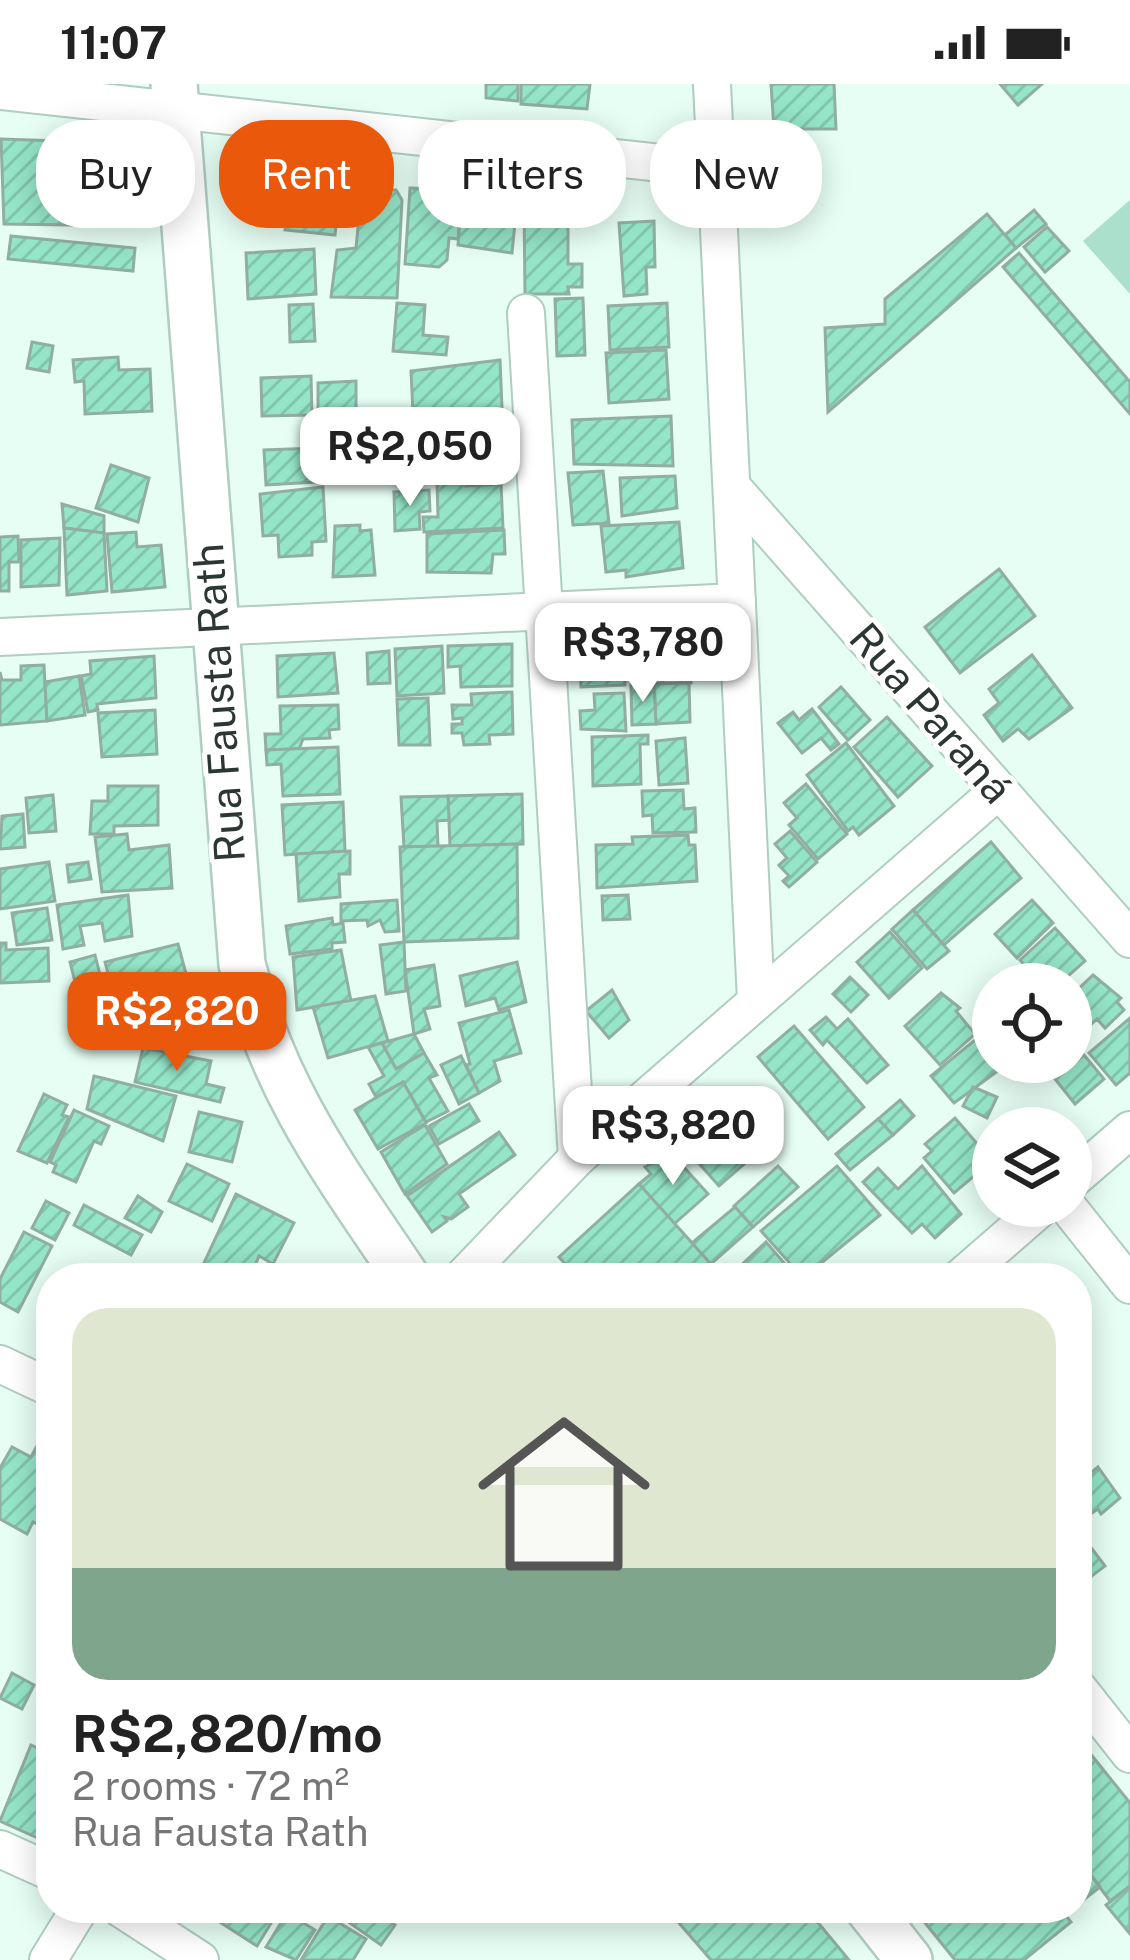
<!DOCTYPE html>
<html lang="en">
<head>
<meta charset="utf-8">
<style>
  :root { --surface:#fff; --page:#f2f2f2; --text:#222; --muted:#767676; --accent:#ea580c }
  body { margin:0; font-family:"Public Sans",sans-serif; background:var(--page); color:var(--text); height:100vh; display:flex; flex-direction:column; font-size:45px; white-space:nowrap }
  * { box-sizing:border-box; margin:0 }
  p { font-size:39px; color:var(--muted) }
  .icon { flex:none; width:66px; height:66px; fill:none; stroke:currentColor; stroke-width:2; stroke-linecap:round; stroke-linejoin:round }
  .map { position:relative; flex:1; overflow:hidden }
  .sheet { position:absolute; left:36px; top:1179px; width:1056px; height:660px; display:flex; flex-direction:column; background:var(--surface); border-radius:48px; box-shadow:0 6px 30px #0003 }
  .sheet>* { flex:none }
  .hud { position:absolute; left:36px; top:36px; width:1059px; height:108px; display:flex; gap:24px }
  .tools { position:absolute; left:972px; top:879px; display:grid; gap:24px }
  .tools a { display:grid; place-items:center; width:120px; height:120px; border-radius:50%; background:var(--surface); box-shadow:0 6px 30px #0003; font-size:60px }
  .price { position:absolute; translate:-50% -102px; padding:0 27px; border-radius:24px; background:#fff; color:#222; font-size:39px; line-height:78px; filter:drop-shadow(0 3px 6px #0008) }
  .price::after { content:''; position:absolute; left:50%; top:72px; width:36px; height:27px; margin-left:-18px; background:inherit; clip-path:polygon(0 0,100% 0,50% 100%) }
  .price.active { background:var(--accent); color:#fff }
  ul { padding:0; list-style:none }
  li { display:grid; align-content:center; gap:24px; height:636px; padding:0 36px }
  li span { display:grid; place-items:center; height:372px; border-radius:36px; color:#555 }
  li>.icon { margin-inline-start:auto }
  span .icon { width:216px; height:216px; fill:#fffc; stroke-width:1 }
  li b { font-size:51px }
  .pill { padding:0 42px; border-radius:48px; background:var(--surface); box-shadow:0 6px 30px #0003; font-size:42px; line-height:108px }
  .pill.active { background:var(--accent); color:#fff }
  .status { display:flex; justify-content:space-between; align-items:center; height:84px; padding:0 60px; background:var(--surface); direction:ltr }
  .status svg { height:33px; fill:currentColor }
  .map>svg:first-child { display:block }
</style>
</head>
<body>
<div class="status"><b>11:07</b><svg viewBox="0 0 49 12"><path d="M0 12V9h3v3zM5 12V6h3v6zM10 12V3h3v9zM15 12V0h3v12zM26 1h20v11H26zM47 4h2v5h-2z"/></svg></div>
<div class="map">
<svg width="1130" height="1876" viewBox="0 0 1130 1876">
  <defs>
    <pattern id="building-hatch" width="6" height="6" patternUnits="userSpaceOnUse" patternTransform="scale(3)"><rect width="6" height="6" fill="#95e5c8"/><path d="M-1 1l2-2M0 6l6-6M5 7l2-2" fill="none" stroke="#81c5ac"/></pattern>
  </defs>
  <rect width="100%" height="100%" fill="#e6fef4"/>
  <polygon fill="#abe0cc" points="1130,116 1130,210 1083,157"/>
  <g fill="url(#building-hatch)" stroke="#91aea3" stroke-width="3">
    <polygon points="486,0 518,0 518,17 486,14"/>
    <polygon points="521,0 590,0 587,25 521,20"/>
    <polygon points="771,0 834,0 836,45 774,45"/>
    <polygon points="1000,0 1042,0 1018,21"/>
    <polygon points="1,55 58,57 58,62 80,68 94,63 94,58 134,59 132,142 4,140"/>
    <polygon points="282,73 283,132 243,134 242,74"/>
    <polygon points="291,97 340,103 335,151 285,146"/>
    <polygon points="410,104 448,105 452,122 461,122 458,155 449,154 447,176 439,183 405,180"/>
    <polygon points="367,105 396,106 402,116 397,214 331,213 337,166 356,164 361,113"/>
    <polygon points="472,109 517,119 512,169 458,161 462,114 472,115"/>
    <polygon points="568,120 568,180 582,180 582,203 568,203 569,210 525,210 524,121"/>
    <polygon points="1034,126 1046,140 1016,164 1005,151"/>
    <polygon points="987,130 1016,164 828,328 825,244 885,240 885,215"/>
    <polygon points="654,137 655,183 646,183 647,210 624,212 619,139"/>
    <polygon points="1047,143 1069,167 1045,188 1024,163"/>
    <polygon points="11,152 135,164 133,187 8,175"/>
    <polygon points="314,165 316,210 248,215 246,169"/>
    <polygon points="1019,169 1130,298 1130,330 1003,183"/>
    <polygon points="583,214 585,271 557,272 555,215"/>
    <polygon points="397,219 425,221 423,251 448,253 446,271 393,267"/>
    <polygon points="667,219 669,263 610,266 608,222"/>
    <polygon points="313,220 315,257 290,258 289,221"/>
    <polygon points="32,258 53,262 49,288 27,284"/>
    <polygon points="666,266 669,315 609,319 606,269"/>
    <polygon points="118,273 119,286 150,285 152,327 85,330 84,297 75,298 73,276"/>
    <polygon points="500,276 502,324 413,329 411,287"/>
    <polygon points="311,292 312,331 262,332 261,294"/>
    <polygon points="356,297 356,334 318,335 318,299"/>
    <polygon points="671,332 673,382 574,380 572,336"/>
    <polygon points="497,342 499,385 445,387 444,354 474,353 473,343"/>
    <polygon points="347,349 369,349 371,393 349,394"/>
    <polygon points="317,364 318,379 331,378 333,397 266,401 264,366"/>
    <polygon points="111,381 149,394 138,438 96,424"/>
    <polygon points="603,387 609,439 573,441 568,389"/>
    <polygon points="675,392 677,424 622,432 620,394"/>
    <polygon points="466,395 466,402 501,400 503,444 424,448 423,433 438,433 437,397"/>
    <polygon points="323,403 326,457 312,458 312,471 279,473 278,451 263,452 260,410"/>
    <polygon points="429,406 430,427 419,428 420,445 395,447 394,408"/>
    <polygon points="62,420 104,432 104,449 64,444"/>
    <polygon points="679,438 683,484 626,493 626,486 606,488 601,442"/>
    <polygon points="360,441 360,447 371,446 375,491 333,493 335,442"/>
    <polygon points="64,444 104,449 107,507 67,511"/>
    <polygon points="504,446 505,470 493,470 491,489 427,488 427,450"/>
    <polygon points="136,448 137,463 161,461 165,503 112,508 107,450"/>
    <polygon points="18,452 19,478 9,478 9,507 0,507 0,453"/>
    <polygon points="60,454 59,501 21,503 21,456"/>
    <polygon points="999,485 1035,532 960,589 925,543"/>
    <polygon points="624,551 625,601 581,603 579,553"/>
    <polygon points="650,553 650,561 690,559 691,599 635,601 633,554"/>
    <polygon points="512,560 512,602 461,603 460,582 448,583 448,562"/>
    <polygon points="442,562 444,609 397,612 395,565"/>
    <polygon points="389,567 390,599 368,600 367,569"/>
    <polygon points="334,569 338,609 278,613 277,572"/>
    <polygon points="1032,571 1072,624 1029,655 1018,645 1003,657 984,631 999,619 989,605"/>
    <polygon points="154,572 156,614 97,620 98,626 88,628 81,592 91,590 90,577"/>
    <polygon points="44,581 47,637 0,641 0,588 2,596 21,596 21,582"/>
    <polygon points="79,592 85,631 47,637 45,598"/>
    <polygon points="689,599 690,638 656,640 654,600"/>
    <polygon points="654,600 656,640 632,641 631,601"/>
    <polygon points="841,603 870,636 848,656 819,623"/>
    <polygon points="512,608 513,650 489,651 490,660 464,661 462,649 452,649 452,640 462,640 462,634 453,635 452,621 472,621 471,610"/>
    <polygon points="624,609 626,647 581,645 580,627 595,626 594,610"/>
    <polygon points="428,614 430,661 399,661 397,615"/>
    <polygon points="338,621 339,645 329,646 330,654 303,655 299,665 266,666 265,650 281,650 280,622"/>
    <polygon points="812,625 839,660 831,666 821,654 802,669 778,639 793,628 799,636"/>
    <polygon points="155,626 157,670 102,673 98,629"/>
    <polygon points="887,633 932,682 898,713 854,663"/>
    <polygon points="648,651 648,660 640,660 641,700 593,702 592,653"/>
    <polygon points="685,654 688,699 659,701 656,657"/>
    <polygon points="846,659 894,722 859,751 853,743 848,747 807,691"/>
    <polygon points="338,663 340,710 283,712 281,680 267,681 266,666"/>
    <polygon points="806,700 847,750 818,775 789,741 797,734 784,719"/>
    <polygon points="108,702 158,702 158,741 114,742 114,750 90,750 92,717 108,717"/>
    <polygon points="683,706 684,725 695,724 696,748 653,749 652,731 643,732 642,707"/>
    <polygon points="522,710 523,760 450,762 448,712"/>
    <polygon points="53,711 56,747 29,749 26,714"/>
    <polygon points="448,712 449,736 437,737 438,763 404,763 401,713"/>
    <polygon points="343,718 345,767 285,771 282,721"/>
    <polygon points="23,730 25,763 0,765 2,732"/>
    <polygon points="790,747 817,778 789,803 783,797 789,792 779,781 787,774 775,760"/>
    <polygon points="127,750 129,766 169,761 172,804 102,808 95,753"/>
    <polygon points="688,751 689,761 695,761 697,797 597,804 596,761 633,760 632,753"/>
    <polygon points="991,758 1021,794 944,861 913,826"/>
    <polygon points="517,760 518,854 404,858 400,763"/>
    <polygon points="350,767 350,790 339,790 340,813 299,817 296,770"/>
    <polygon points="49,778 55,817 0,825 0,785"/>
    <polygon points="88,778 91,795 69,798 67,781"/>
    <polygon points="128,811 132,852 105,857 102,839 80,842 84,861 63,865 57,821"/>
    <polygon points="628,811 630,835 603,836 602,812"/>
    <polygon points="397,816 399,847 385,848 380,836 368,842 367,836 341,837 341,820"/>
    <polygon points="1032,816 1053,839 1017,874 995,850"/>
    <polygon points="47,824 52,856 17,861 12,829"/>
    <polygon points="913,826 949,867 927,885 892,845"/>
    <polygon points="332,834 333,841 343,839 345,858 332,859 332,865 290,870 286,842"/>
    <polygon points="1055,844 1085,877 1059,900 1042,900 1020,876"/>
    <polygon points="890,848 922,884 889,914 857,878"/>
    <polygon points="404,858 406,907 386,910 380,861"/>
    <polygon points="0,859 6,859 6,866 48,864 49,897 0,899"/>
    <polygon points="178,860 193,916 120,935 105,878"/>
    <polygon points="341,866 351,917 297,926 293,873"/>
    <polygon points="95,871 101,895 76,902 70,878"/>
    <polygon points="517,878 526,918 499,926 495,914 466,922 460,892"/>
    <polygon points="434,881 440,922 424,925 430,945 414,950 405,886"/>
    <polygon points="1093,891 1121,914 1117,918 1124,926 1105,944 1097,935 1086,945 1071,928 1071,912"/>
    <polygon points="850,893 868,911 851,928 833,910"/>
    <polygon points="612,906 629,936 609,954 586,927"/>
    <polygon points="941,909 960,924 956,927 975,950 940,981 905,942"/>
    <polygon points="375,912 388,957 328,974 313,923"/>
    <polygon points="509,926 521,969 494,977 500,997 479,1009 466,981 470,980 459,939"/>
    <polygon points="826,933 837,945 848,935 888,981 867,999 827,956 823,961 810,946"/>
    <polygon points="1130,934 1130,989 1116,1001 1089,969"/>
    <polygon points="794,942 864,1023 828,1055 758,973"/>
    <polygon points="414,950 424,969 396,985 382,959"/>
    <polygon points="981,951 993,965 993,978 1006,981 954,1019 931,992"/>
    <polygon points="382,959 396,985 424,969 437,991 429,994 448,1027 426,1038 403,998 376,1013 369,1000 384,992 368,963"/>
    <polygon points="143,964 211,977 206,1000 224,1004 220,1018 135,998"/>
    <polygon points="1084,971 1104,995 1075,1020 1055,995"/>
    <polygon points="461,972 479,1009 459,1020 441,981"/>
    <polygon points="94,992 176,1012 163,1057 87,1025"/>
    <polygon points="403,998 426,1039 378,1065 355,1026"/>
    <polygon points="973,1003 997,1013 987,1034 963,1022"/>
    <polygon points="712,1009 734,1034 747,1023 773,1055 719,1102 669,1046"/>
    <polygon points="44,1010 67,1021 62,1031 69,1033 47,1079 18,1067"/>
    <polygon points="900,1016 914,1032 893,1051 878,1035"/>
    <polygon points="469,1020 479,1037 439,1060 429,1042"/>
    <polygon points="74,1026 109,1042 101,1060 94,1057 76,1098 53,1088 56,1081 50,1078"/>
    <polygon points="199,1028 242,1038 232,1078 189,1068"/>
    <polygon points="955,1034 992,1077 954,1109 924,1074 932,1067 925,1060"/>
    <polygon points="878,1035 893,1051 850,1086 836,1070"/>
    <polygon points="425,1041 447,1080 405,1110 381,1068"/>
    <polygon points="499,1048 515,1071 459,1110 468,1123 451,1135 444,1133 447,1137 432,1148 407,1112"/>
    <polygon points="672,1070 708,1110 674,1140 639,1100 651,1090 645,1083"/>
    <polygon points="187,1080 229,1100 212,1137 169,1117"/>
    <polygon points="778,1082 798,1103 753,1143 734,1122"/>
    <polygon points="837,1082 880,1131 803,1194 761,1147"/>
    <polygon points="922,1082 961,1130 935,1154 922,1140 912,1149 863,1098 878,1084 898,1105"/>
    <polygon points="639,1100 711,1180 697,1194 578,1194 559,1173"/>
    <polygon points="236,1110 294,1139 273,1180 259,1172 250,1194 197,1194"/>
    <polygon points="138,1112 162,1128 151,1148 125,1134"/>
    <polygon points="46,1117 69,1129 55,1156 32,1144"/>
    <polygon points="84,1121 142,1151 131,1171 74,1141"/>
    <polygon points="735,1123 753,1143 711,1180 692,1159"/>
    <polygon points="24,1148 52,1162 18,1228 0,1218 0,1195"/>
    <polygon points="766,1158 797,1194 747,1194 738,1184"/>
    <polygon points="47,1343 51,1422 40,1441 33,1438 27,1450 0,1435 0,1384 12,1363 31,1373"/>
    <polygon points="1098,1383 1120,1414 1101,1430 1098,1425 1077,1439 1077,1400"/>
    <polygon points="1077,1445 1105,1482 1077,1503"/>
    <polygon points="12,1589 34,1601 22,1625 0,1614"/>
    <polygon points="1077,1653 1130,1719 1130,1802 1110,1817 1077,1773"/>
    <polygon points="31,1661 51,1670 51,1760 0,1737"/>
    <polygon points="1077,1773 1100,1803 1077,1821"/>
    <polygon points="1130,1802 1130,1850 1106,1821"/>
    <polygon points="198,1824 266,1824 263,1829 273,1836 257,1862"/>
    <polygon points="352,1824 384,1824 395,1831 390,1837 395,1841 381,1861 344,1835"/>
    <polygon points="666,1824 806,1824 849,1876 711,1876"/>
    <polygon points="913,1824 1060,1824 1071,1838 1024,1876 955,1876"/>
    <polygon points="287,1829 315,1846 296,1876 266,1863"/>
    <polygon points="328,1832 366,1855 353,1876 301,1876"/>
  </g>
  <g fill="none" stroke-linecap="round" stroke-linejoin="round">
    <g stroke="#b0cdc2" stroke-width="40">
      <g id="minor">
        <polyline points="712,0 756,917"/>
        <polyline points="0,7 716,85"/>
        <polyline points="526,229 577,1074"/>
        <polyline points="732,403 1130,855"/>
        <polyline points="0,553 737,518"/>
        <polyline points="1071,1097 1130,1046"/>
        <polyline points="1067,1122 1130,1201"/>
        <polyline points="462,1194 577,1074 999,706"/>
        <polyline points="960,1194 1043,1122"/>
        <polyline points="0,1280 51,1304"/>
        <polyline points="1077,1603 1130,1670"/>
        <polyline points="0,1765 51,1788"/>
        <polyline points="120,1824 200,1876"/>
        <polyline points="48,1876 80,1824"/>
      </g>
    </g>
    <g stroke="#b0cdc2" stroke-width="50">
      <g id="tertiary">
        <path d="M174 0 242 880C274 1007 335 1087 407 1194"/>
        <polyline points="868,1824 909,1876"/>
      </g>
    </g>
    <use href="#minor" stroke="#fff" stroke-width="36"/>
    <use href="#tertiary" stroke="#fff" stroke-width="45"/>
  </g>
  <g text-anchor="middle" stroke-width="10" stroke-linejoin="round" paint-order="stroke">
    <g font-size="42" fill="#2c3733" stroke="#fff">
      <text transform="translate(219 619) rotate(-94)" y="15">Rua Fausta Rath</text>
      <text transform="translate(931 629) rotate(49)" y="15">Rua Paraná</text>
    </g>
  </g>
</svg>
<div class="tools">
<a><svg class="icon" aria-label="locate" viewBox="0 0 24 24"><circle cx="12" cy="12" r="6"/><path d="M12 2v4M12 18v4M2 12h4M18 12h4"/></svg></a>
<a><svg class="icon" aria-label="layers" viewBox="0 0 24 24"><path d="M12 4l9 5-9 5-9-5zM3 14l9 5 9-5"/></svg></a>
</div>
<b class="price" style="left:410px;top:425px">R$2,050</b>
<b class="price" style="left:643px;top:621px">R$3,780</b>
<b class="price active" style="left:177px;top:990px">R$2,820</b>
<b class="price" style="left:673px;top:1104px">R$3,820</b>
<div class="hud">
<a class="pill">Buy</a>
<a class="pill active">Rent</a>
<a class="pill">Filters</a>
<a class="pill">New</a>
</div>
<section class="sheet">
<ul>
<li><span style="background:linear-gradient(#dfe7d0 70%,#7fa58c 0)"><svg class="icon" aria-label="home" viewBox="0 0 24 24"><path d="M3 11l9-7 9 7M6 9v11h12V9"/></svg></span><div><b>R$2,820/mo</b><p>2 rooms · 72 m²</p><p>Rua Fausta Rath</p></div></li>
</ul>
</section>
</div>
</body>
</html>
